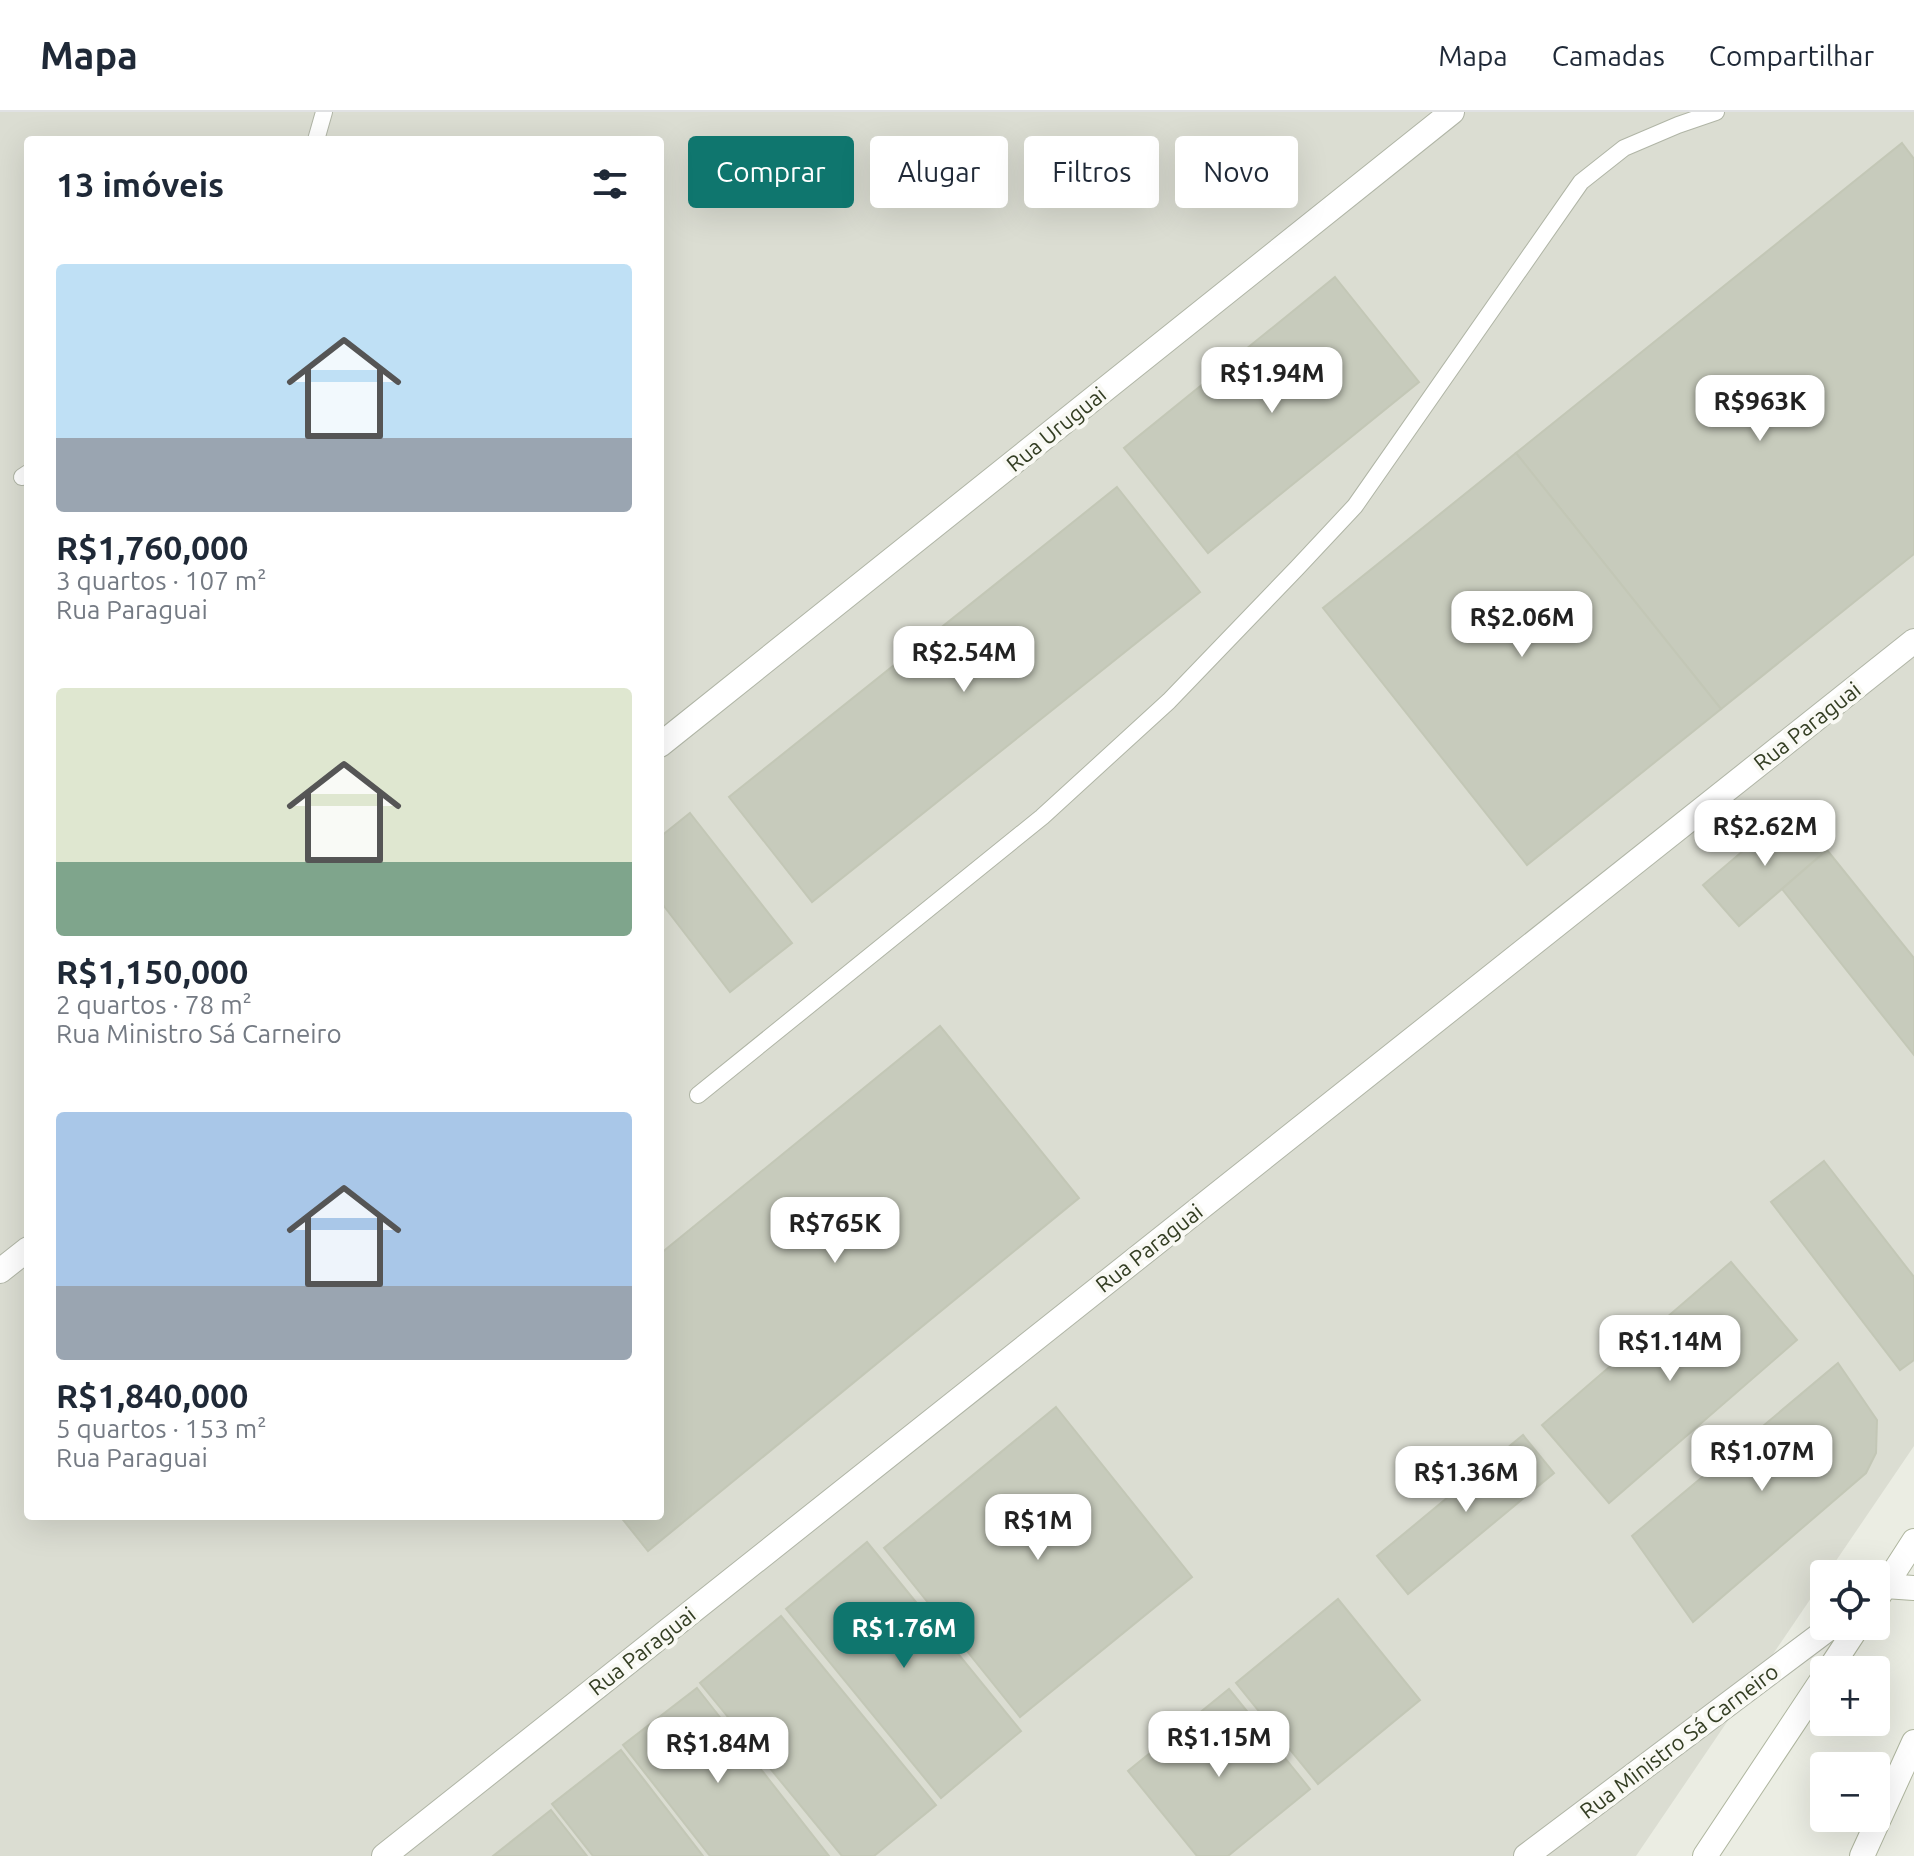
<!DOCTYPE html>
<html lang="pt">
<head>
<meta charset="utf-8">
<style>
  :root { --surface:#fff; --page:#f2f2f3; --text:#1f2937; --muted:#747a83; --line:#e0e1e3; --accent:#0f766e }
  body { margin:0; font-family:Ubuntu,sans-serif; background:var(--page); color:var(--text); height:100vh; display:flex; flex-direction:column; font-size:30px; white-space:nowrap }
  * { box-sizing:border-box; margin:0 }
  p { font-size:26px; color:var(--muted) }
  .icon { flex:none; width:44px; height:44px; fill:none; stroke:currentColor; stroke-width:2; stroke-linecap:round; stroke-linejoin:round }
  .map { position:relative; flex:1; overflow:hidden }
  .drawer { position:absolute; left:24px; top:24px; width:640px; height:1384px; display:flex; flex-direction:column; background:var(--surface); border-radius:8px; box-shadow:0 8px 32px #0002 }
  .drawer>* { flex:none }
  .top-card { position:absolute; left:688px; top:24px; width:760px; height:72px; display:flex; gap:16px }
  .controls { position:absolute; left:1810px; top:1448px; display:grid; gap:16px }
  .controls a { display:grid; place-items:center; width:80px; height:80px; border-radius:8px; background:var(--surface); box-shadow:0 8px 32px #0002; font-size:40px }
  .price { position:absolute; translate:-50% -68px; padding:0 18px; border-radius:16px; background:#fff; color:#222; font-size:26px; line-height:52px; filter:drop-shadow(0 2px 4px #0008) }
  .price::after { content:''; position:absolute; left:50%; top:48px; width:24px; height:18px; margin-left:-12px; background:inherit; clip-path:polygon(0 0,100% 0,50% 100%) }
  .price.current { background:var(--accent); color:#fff }
  ul { padding:0; list-style:none }
  li { display:grid; align-content:center; gap:16px; height:424px; padding:0 32px }
  li span { display:grid; place-items:center; height:248px; border-radius:8px; color:#555 }
  li>.icon { margin-inline-start:auto }
  span .icon { width:144px; height:144px; fill:#fffc; stroke-width:1 }
  li b { font-size:34px }
  h2 { display:flex; justify-content:space-between; align-items:center; height:96px; padding:0 32px; font-size:34px }
  .pill { padding:0 28px; border-radius:8px; background:var(--surface); box-shadow:0 8px 32px #0002; font-size:28px; line-height:72px }
  .pill.current { background:var(--accent); color:#fff }
  header { display:flex; align-items:center; gap:48px; box-sizing:border-box; height:112px; padding:0 40px; background:var(--surface); border-bottom:2px solid var(--line) }
  header strong { font-size:38px }
  nav { display:flex; gap:44px; margin-inline-start:auto; font-size:28px }
  .map>svg:first-child { display:block }
</style>
</head>
<body>
<header>
<strong>Mapa</strong>
<nav><a>Mapa</a><a>Camadas</a><a>Compartilhar</a></nav>
</header>
<div class="map">
<svg width="1914" height="1744" viewBox="0 0 1914 1744">
  <rect width="100%" height="100%" fill="#ebede3"/>
  <path fill="#dbddd2" fill-rule="evenodd" d="M0 0H1914V1334L1827 1462H1824V1467L1636 1744H0ZM28 28H660V1404H28Z"/>
  <g fill="#c7cbbc" stroke="#c3c7b6" stroke-width="2">
    <polygon points="1902,31 1914,47 1914,442 1721,597 1516,341"/>
    <polygon points="1335,165 1419,270 1208,441 1124,336"/>
    <polygon points="1516,341 1721,597 1527,753 1323,496"/>
    <polygon points="1117,375 1200,480 812,790 729,685"/>
    <polygon points="1792,697 1827,738 1739,814 1703,773"/>
    <polygon points="690,701 792,831 730,880 660,789 660,725"/>
    <polygon points="1827,738 1914,846 1914,943 1782,777"/>
    <polygon points="940,914 1079,1086 648,1439 620,1404 660,1404 660,1142"/>
    <polygon points="1824,1049 1914,1165 1914,1248 1900,1258 1771,1090"/>
    <polygon points="1731,1150 1797,1228 1609,1391 1542,1313"/>
    <polygon points="1838,1251 1877,1308 1876,1341 1866,1361 1693,1510 1632,1424"/>
    <polygon points="1056,1295 1192,1465 1020,1605 884,1436"/>
    <polygon points="1523,1323 1554,1361 1408,1482 1377,1444"/>
    <polygon points="867,1430 1021,1619 941,1686 786,1497"/>
    <polygon points="1338,1487 1420,1588 1318,1672 1236,1571"/>
    <polygon points="781,1504 936,1693 874,1744 842,1744 700,1571"/>
    <polygon points="697,1576 829,1744 710,1744 623,1633"/>
    <polygon points="1229,1577 1310,1677 1228,1744 1197,1744 1128,1659"/>
    <polygon points="621,1638 703,1744 593,1744 552,1692"/>
    <polygon points="551,1698 587,1744 493,1744"/>
  </g>
  <g fill="none" stroke-linecap="round" stroke-linejoin="round">
    <g stroke="#b0b5a6" stroke-width="18">
      <g id="service">
        <polyline points="316,28 324,0"/>
        <polyline points="22,365 28,361"/>
        <polyline points="698,983 1042,705 1169,589 1297,456 1355,394 1581,70 1624,36 1678,13 1716,0"/>
      </g>
    </g>
    <g stroke="#b0b5a6" stroke-width="26">
      <g id="minor">
        <polyline points="660,633 1452,0"/>
        <polyline points="0,1159 28,1137"/>
        <polyline points="384,1744 1914,529"/>
        <polyline points="1526,1744 1832,1514"/>
      </g>
    </g>
    <g stroke="#afb69f" stroke-width="26">
      <g id="secondary">
        <polyline points="1885,1474 1914,1476"/>
        <polyline points="1876,1488 1914,1429"/>
        <polyline points="1829,1558 1858,1514"/>
        <polyline points="1705,1744 1824,1565"/>
        <polyline points="1862,1744 1914,1630"/>
      </g>
    </g>
    <use href="#service" stroke="#fff" stroke-width="16"/>
    <use href="#minor" stroke="#fff" stroke-width="24"/>
    <use href="#secondary" stroke="#fff" stroke-width="24"/>
  </g>
  <g text-anchor="middle" stroke-width="8" stroke-linejoin="round" paint-order="stroke">
    <g font-size="22" fill="#343e23" stroke="#f9f9f4">
      <text transform="translate(1056 317) rotate(-39)" y="8">Rua Uruguai</text>
      <text transform="translate(1807 614) rotate(-38)" y="8">Rua Paraguai</text>
      <text transform="translate(1149 1136) rotate(-38)" y="8">Rua Paraguai</text>
      <text transform="translate(642 1539) rotate(-38)" y="8">Rua Paraguai</text>
      <text transform="translate(1679 1629) rotate(-37)" y="8">Rua Ministro Sá Carneiro</text>
    </g>
  </g>
</svg>
<div class="controls">
<a><svg class="icon" aria-label="locate" viewBox="0 0 24 24"><circle cx="12" cy="12" r="6"/><path d="M12 2v4M12 18v4M2 12h4M18 12h4"/></svg></a>
<a>+</a>
<a>−</a>
</div>
<b class="price" style="left:1272px;top:303px">R$1.94M</b>
<b class="price" style="left:1760px;top:331px">R$963K</b>
<b class="price" style="left:1522px;top:547px">R$2.06M</b>
<b class="price" style="left:964px;top:582px">R$2.54M</b>
<b class="price" style="left:1765px;top:756px">R$2.62M</b>
<b class="price" style="left:835px;top:1153px">R$765K</b>
<b class="price" style="left:1670px;top:1271px">R$1.14M</b>
<b class="price" style="left:1762px;top:1381px">R$1.07M</b>
<b class="price" style="left:1466px;top:1402px">R$1.36M</b>
<b class="price" style="left:1038px;top:1450px">R$1M</b>
<b class="price current" style="left:904px;top:1558px">R$1.76M</b>
<b class="price" style="left:1219px;top:1667px">R$1.15M</b>
<b class="price" style="left:718px;top:1673px">R$1.84M</b>
<div class="top-card">
<a class="pill current">Comprar</a>
<a class="pill">Alugar</a>
<a class="pill">Filtros</a>
<a class="pill">Novo</a>
</div>
<section class="drawer">
<h2>13 imóveis<svg class="icon" aria-label="filters" viewBox="0 0 24 24"><path d="M4 7h16M4 17h16"/><circle cx="9" cy="7" r="2"/><circle cx="15" cy="17" r="2"/></svg></h2>
<ul>
<li><span style="background:linear-gradient(#bfe0f5 70%,#9aa5b1 0)"><svg class="icon" aria-label="home" viewBox="0 0 24 24"><path d="M3 11l9-7 9 7M6 9v11h12V9"/></svg></span><div><b>R$1,760,000</b><p>3 quartos · 107 m²</p><p>Rua Paraguai</p></div></li>
<li><span style="background:linear-gradient(#dfe7d0 70%,#7fa58c 0)"><svg class="icon" aria-label="home" viewBox="0 0 24 24"><path d="M3 11l9-7 9 7M6 9v11h12V9"/></svg></span><div><b>R$1,150,000</b><p>2 quartos · 78 m²</p><p>Rua Ministro Sá Carneiro</p></div></li>
<li><span style="background:linear-gradient(#a9c7e8 70%,#9aa5b1 0)"><svg class="icon" aria-label="home" viewBox="0 0 24 24"><path d="M3 11l9-7 9 7M6 9v11h12V9"/></svg></span><div><b>R$1,840,000</b><p>5 quartos · 153 m²</p><p>Rua Paraguai</p></div></li>
</ul>
</section>
</div>
</body>
</html>
